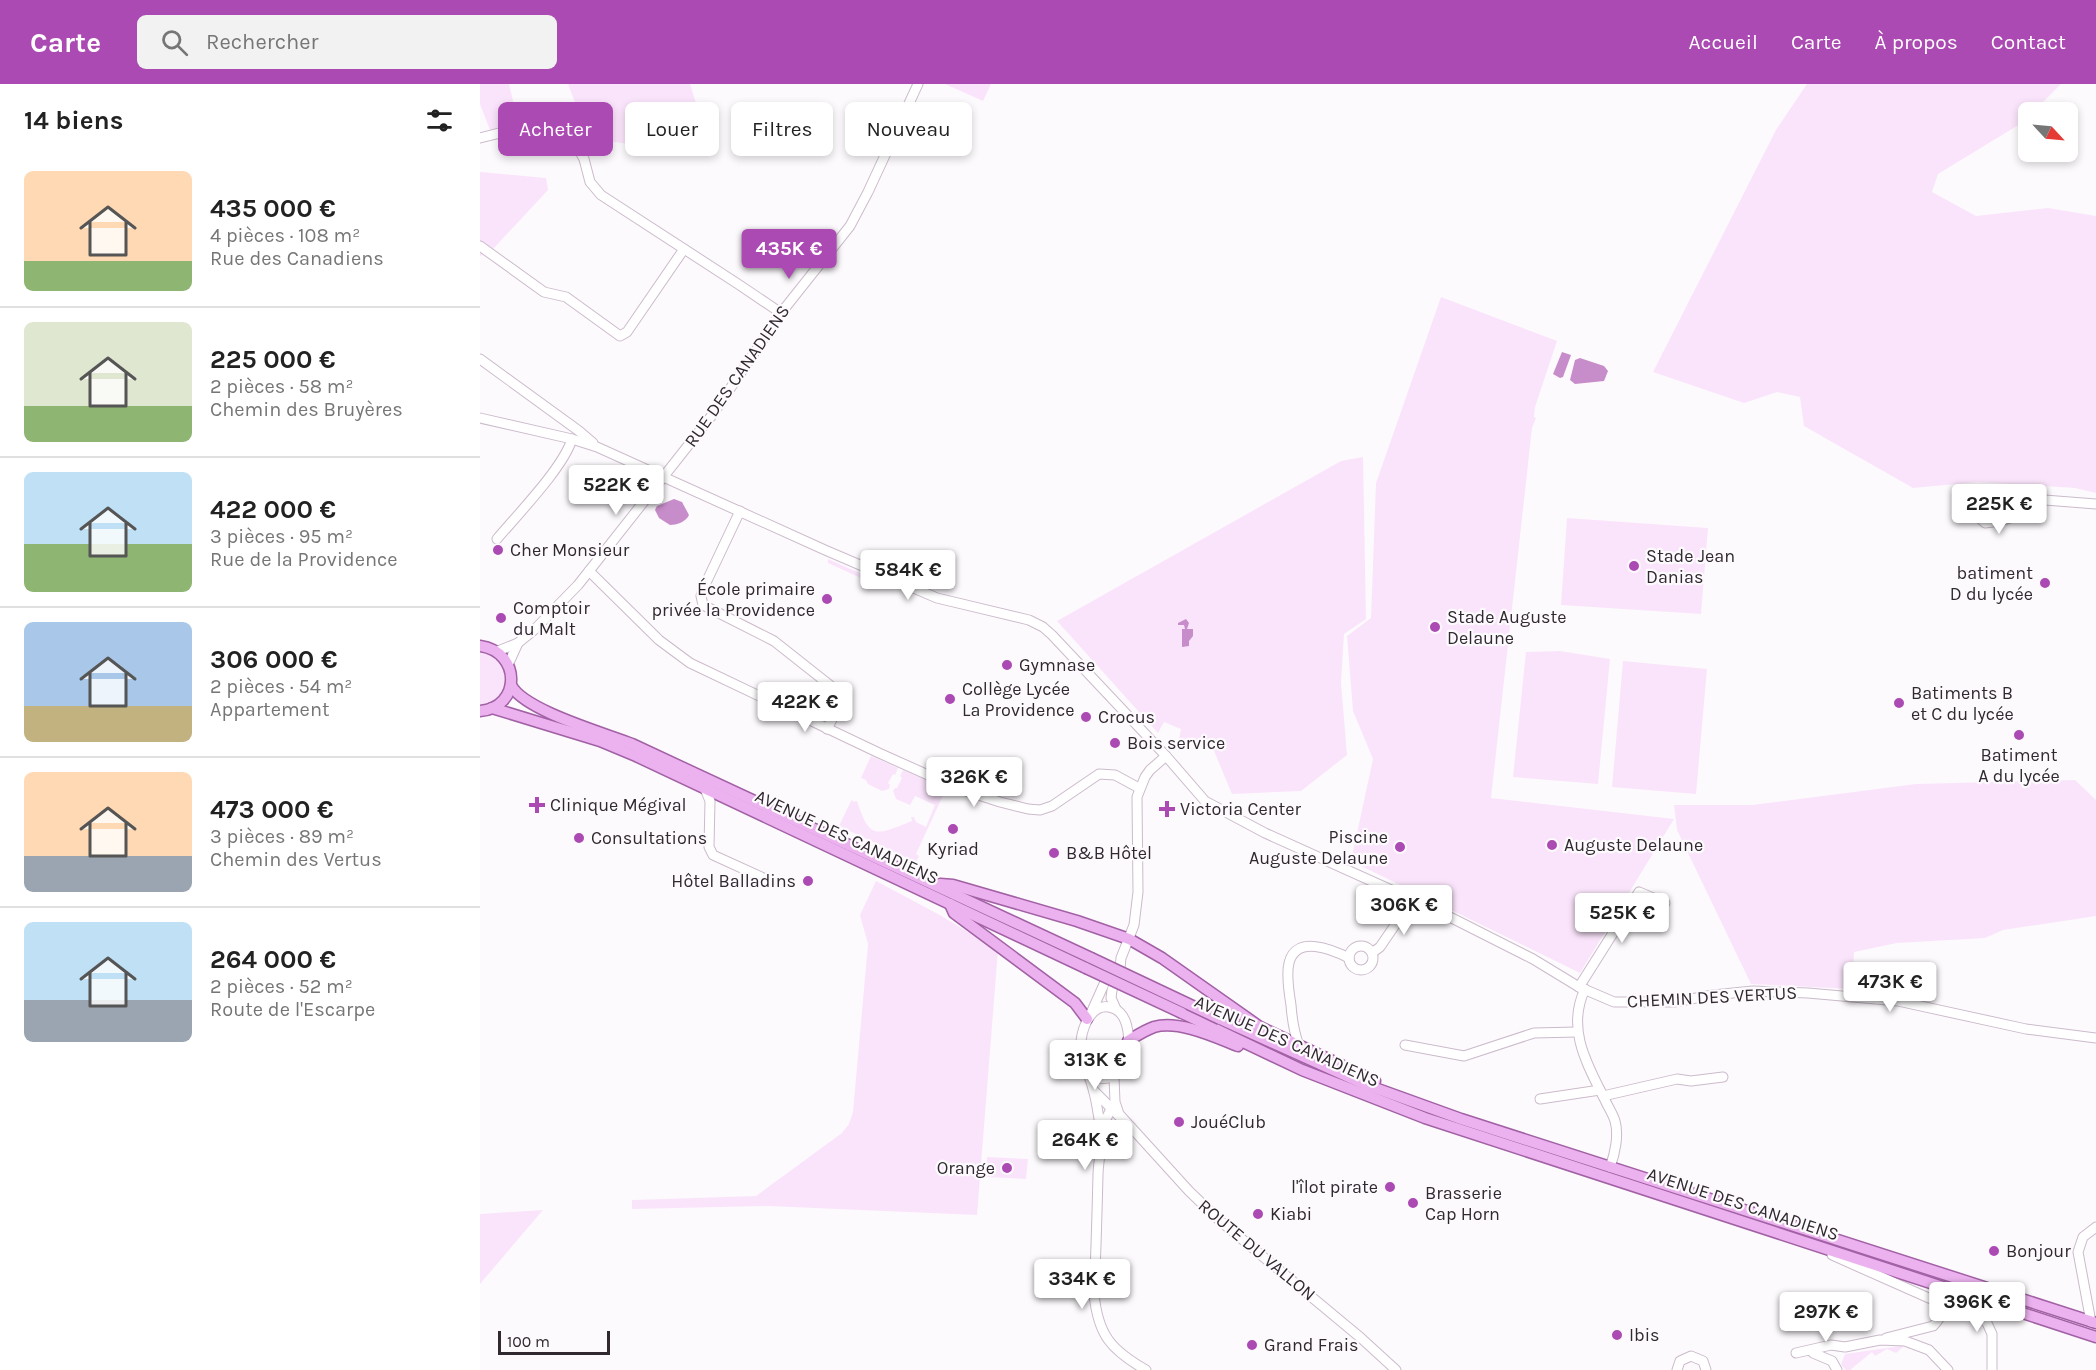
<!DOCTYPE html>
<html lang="fr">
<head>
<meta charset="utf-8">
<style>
  :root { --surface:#fff; --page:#f2f2f2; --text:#222; --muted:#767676; --line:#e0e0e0; --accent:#ab4ab2 }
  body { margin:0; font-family:Karla,sans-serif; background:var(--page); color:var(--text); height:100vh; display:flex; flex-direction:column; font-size:22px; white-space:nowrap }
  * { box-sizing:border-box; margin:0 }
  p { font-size:20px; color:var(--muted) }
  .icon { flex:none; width:33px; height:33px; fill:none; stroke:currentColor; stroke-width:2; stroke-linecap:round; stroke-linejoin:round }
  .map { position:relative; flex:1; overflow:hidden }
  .details { display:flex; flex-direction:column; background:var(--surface); width:480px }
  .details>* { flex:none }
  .top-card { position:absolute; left:18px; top:18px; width:570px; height:54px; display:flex; gap:12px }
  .needle { width:39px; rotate:116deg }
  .controls { position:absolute; left:1538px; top:18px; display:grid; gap:12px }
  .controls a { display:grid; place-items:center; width:60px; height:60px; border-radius:9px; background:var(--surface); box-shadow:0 3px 9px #0003; font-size:30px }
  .scale { position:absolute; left:18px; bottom:15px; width:112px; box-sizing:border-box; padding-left:6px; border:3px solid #302a30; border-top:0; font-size:16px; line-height:21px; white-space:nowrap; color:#302a30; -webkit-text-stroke:4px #fdfafd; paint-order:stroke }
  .price { position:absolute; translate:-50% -51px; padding:0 14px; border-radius:6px; background:#fff; color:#222; font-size:20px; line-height:39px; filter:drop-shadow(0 2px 3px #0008) }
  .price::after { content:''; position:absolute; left:50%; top:36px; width:18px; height:14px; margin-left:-9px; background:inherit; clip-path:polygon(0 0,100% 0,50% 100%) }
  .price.selected { background:var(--accent); color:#fff }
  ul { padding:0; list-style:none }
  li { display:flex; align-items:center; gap:18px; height:150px; padding:0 24px }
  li+li { border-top:2px solid var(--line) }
  li span { display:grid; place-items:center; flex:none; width:168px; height:120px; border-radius:9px; color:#555 }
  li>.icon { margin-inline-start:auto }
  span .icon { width:72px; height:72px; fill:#fffc; stroke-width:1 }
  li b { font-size:26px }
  h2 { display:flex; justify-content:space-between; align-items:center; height:72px; padding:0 24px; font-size:26px }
  .tag { padding:0 21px; border-radius:9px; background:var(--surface); box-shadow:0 3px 9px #0003; font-size:21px; line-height:54px }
  .tag.selected { background:var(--accent); color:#fff }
  header { display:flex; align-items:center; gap:36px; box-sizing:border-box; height:84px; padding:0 30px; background:var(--accent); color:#fff }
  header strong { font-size:28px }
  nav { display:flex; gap:33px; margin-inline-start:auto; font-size:21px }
  .search { width:420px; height:54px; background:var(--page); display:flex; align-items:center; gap:15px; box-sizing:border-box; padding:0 21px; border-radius:9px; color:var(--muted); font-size:22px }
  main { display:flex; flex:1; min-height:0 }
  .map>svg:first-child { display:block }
</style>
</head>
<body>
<header>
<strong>Carte</strong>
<div class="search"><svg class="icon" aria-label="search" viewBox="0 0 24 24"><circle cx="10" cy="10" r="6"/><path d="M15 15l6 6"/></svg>Rechercher</div>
<nav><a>Accueil</a><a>Carte</a><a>À propos</a><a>Contact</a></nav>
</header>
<main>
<section class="details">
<h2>14 biens<svg class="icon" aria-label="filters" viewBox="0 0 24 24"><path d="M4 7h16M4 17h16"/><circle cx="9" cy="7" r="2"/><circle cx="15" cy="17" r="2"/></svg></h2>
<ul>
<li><span style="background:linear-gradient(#ffd9b3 75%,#8fb573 0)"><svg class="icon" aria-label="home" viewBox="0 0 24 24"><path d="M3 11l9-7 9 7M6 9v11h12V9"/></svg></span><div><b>435 000 €</b><p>4 pièces · 108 m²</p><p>Rue des Canadiens</p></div></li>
<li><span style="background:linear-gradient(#dfe7d0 70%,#8fb573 0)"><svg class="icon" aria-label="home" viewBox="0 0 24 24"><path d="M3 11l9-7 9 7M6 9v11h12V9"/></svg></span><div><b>225 000 €</b><p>2 pièces · 58 m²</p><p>Chemin des Bruyères</p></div></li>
<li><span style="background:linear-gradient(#bfe0f5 60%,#8fb573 0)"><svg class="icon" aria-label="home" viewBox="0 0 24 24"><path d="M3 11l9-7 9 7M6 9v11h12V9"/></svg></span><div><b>422 000 €</b><p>3 pièces · 95 m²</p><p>Rue de la Providence</p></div></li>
<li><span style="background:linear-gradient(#a9c7e8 70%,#c2b280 0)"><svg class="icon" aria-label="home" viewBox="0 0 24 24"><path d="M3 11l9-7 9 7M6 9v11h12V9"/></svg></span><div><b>306 000 €</b><p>2 pièces · 54 m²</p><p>Appartement</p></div></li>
<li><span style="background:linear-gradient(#ffd9b3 70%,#9aa5b1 0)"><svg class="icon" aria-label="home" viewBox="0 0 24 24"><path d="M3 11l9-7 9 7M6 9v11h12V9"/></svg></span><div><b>473 000 €</b><p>3 pièces · 89 m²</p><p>Chemin des Vertus</p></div></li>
<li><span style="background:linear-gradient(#bfe0f5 65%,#9aa5b1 0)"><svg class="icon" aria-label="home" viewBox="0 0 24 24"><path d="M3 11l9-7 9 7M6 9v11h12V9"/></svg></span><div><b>264 000 €</b><p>2 pièces · 52 m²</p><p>Route de l'Escarpe</p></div></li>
</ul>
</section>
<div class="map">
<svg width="1616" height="1286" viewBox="0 0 1616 1286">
  <rect width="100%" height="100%" fill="#fdfafd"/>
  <g fill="#fae4fb">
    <polygon points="0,0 29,0 39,42 11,49 0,20"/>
    <polygon points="88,0 210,0 232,70 109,55"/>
    <polygon points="465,0 511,0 503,17"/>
    <polygon points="1327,0 1581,0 1553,28 1548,28 1548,34 1545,37 1458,90 1452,108 1496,132 1568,124 1616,132 1616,409 1595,404 1498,398 1433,404 1324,342 1320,313 1297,308 1264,319 1173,288 1296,46"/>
    <polygon points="0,88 66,94 68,106 13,165 0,172"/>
    <polygon points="961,213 1077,257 1055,323 1054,333 1056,334 1052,344 1011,714 1194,735 1100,889 871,777 893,675 873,627 867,552 891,534 896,399"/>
    <polygon points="883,373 886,535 864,550 861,599 867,671 821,707 752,710 734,667 699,655 701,645 684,638 678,649 577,537 861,377"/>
    <polygon points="1087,434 1228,444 1221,530 1081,521"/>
    <polygon points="348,475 397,497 394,500 348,479"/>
    <path d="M0 567C34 575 35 615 0 623Z"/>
    <polygon points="1080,567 1130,575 1118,700 1033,693 1046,568"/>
    <polygon points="1143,577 1227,585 1216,710 1132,703"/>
    <polygon points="391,672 418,684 415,691 413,690 408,699 410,701 409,705 402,707 388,700 386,696 381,694"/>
    <path d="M423 686 466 705 436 770 439 772 436 778 359 742 372 715 373 718 377 717C390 757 396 751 432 737L431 733H434L436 738 446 743 455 721 435 712 430 721 416 715 413 707 415 704H417L422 694 420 692Z"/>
    <polygon points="1595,696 1616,716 1616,832 1523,846 1505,854 1417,859 1374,868 1372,905 1271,900 1197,746 1194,721 1272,721 1436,700"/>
    <polygon points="396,797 458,830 518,866 497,1131 288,1122 152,1125 152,1116 276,1112 362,1049 369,1040 373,1028 388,860 380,831"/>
    <polygon points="507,1073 548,1075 546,1095 506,1093"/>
    <polygon points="63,1126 0,1200 0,1130"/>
    <polygon points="1422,1260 1431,1264 1429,1265 1425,1261 1416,1269 1407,1265 1395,1272 1392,1268 1370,1286 1366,1286 1361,1281 1365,1270 1421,1262"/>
  </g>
  <g fill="#c78dca">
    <polygon points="1082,268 1091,271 1083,293 1080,294 1073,290"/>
    <polygon points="1100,274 1124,282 1128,287 1124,297 1095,300 1090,296 1095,276"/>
    <path d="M194 415 202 418 209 431C206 438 196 441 190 441L179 434 175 426 177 422Z"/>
    <polygon points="706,535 709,539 707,545 713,545 713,552 709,557 709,562 702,563 702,545 705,545 704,541 698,541 698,539"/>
  </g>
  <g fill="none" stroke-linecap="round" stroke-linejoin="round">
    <g stroke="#cbbbcb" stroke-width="11">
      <g id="minor">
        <polyline points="0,54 72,36 78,38 84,51 99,66 104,75 110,98 121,111 258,200 301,229"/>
        <polyline points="0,162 64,208 86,213 140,252 147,248 204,165"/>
        <polyline points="0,275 99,347 113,359"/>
        <polyline points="0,334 92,355 117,363 345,466 457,514 549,536 563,543 572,551 686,672 725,717 785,749 958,827 1053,875 1099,903 1134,918 1194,918 1233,911 1273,907 1328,909 1418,917 1546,945 1616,954"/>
        <path d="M1557 416C1547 431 1524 437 1505 439L1495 430 1494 420 1502 411 1616 420"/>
        <path d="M260 427 224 503 221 512 223 521 294 557 356 606C364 618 353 633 347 645"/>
        <path d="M17 455C38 430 83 384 92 355"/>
        <polyline points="109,487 179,556 210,579 399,669 477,704 520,718 548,725 560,726 572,722 619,690 635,691 659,704"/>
        <polyline points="18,567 38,559 54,546 98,501 233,330 301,229 370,142 388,108 438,0"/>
        <polyline points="28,581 38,559"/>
        <polyline points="225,705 230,717 229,763 233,771 290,797"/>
        <circle cx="881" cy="874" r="12"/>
        <polyline points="892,869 900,863 932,816"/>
        <polyline points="1099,903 1159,808 1185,819"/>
        <path d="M1105 905C1086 945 1107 980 1125 1016 1128 1023 1133 1030 1135 1037 1139 1051 1135 1070 1130 1083"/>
        <polyline points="636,925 631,914 632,906 640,884 641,874 654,841 658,808 657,713 665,693 670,686 686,672"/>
        <polyline points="611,929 629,889"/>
        <polyline points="925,961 984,972 1054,949 1097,948"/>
        <path d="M819 962C814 948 812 935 811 921 809 909 806 891 809 879 816 850 853 866 869 874"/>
        <path d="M605 984C609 990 613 993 619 994 651 1001 658 936 635 925 614 915 603 940 601 957 599 975 609 988 613 1005 617 1018 618 1032 621 1045 623 1058 618 1078 618 1091 617 1131 616 1171 614 1210 618 1251 631 1266 666 1286"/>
        <polyline points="634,993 635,1018 639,1030 709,1107 739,1136 881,1254 916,1286"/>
        <polyline points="614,1007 640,1033"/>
        <polyline points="1123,1012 1197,995 1211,997 1243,993"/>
        <polyline points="1060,1015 1120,1006"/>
        <polyline points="621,1045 633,1021"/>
        <polyline points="1352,1171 1451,1215 1498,1231 1507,1239 1512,1250 1512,1286"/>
        <polyline points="1611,1238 1598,1168 1603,1153 1616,1143"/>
        <path d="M1406 1254 1453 1242C1462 1233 1464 1227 1456 1217"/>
        <polyline points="1332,1267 1333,1269 1352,1277 1357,1286"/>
        <polyline points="1316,1269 1351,1261 1365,1263 1400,1256 1425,1257 1449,1266 1468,1286"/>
        <polyline points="1197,1286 1200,1277 1211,1272 1223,1277 1226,1286"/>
      </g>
    </g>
    <g stroke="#a261a5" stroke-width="13">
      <g id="major">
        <path d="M0 562C42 568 41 624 0 627"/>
        <path d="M31 601C43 626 124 649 152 660L611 874"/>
        <polyline points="12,624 120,657 156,672 606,884"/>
        <polyline points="460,800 473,801 597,837 649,855 682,874 780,943 895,997"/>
        <polyline points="470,820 474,829 595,919 607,935"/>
        <polyline points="702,929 822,986 945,1034 1616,1253"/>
        <polyline points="740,935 884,1000 981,1035 1616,1239"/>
        <path d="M648 957C656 952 665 946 674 943 699 936 735 953 758 962"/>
      </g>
    </g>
    <use href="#minor" stroke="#fff" stroke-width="9"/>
    <use href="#major" stroke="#ecb2ef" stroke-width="10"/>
    <g stroke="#a261a5" stroke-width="13" stroke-linecap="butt">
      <g id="major-bridge">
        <polyline points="611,874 740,935"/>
        <polyline points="606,884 702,929"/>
      </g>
    </g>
    <use href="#major-bridge" stroke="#ecb2ef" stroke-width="10"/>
  </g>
  <g fill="#ab4ab2" stroke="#fdfafd" stroke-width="2">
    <circle cx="18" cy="466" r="6"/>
    <circle cx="1154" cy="482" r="6"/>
    <circle cx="1565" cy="499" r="6"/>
    <circle cx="347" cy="515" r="6"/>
    <circle cx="21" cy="534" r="6"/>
    <circle cx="955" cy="543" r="6"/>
    <circle cx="527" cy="581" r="6"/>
    <circle cx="470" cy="615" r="6"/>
    <circle cx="1419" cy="619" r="6"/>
    <circle cx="606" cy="633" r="6"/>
    <circle cx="1539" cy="651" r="6"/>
    <circle cx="635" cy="659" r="6"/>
    <path d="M54 712h6v6h6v6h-6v6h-6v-6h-6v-6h6z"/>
    <path d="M684 716h6v6h6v6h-6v6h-6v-6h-6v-6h6z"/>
    <circle cx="473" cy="745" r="6"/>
    <circle cx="99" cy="754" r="6"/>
    <circle cx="1072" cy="761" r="6"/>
    <circle cx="920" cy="763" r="6"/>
    <circle cx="574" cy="769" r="6"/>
    <circle cx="328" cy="797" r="6"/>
    <circle cx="699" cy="1038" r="6"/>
    <circle cx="527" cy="1084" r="6"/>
    <circle cx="910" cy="1103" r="6"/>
    <circle cx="933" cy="1119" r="6"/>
    <circle cx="778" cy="1130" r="6"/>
    <circle cx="1514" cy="1167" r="6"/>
    <circle cx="1137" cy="1251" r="6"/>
    <circle cx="772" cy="1261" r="6"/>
  </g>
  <g text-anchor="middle" stroke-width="4.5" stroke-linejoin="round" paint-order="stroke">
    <g font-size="18" fill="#302a30" stroke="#fdfafd">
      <text transform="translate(257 292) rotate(-55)" y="6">RUE DES CANADIENS</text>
      <text transform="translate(367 753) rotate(25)" y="6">AVENUE DES CANADIENS</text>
      <text transform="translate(1232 913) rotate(-3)" y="6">CHEMIN DES VERTUS</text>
      <text transform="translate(807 957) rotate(24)" y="6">AVENUE DES CANADIENS</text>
      <text transform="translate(1263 1120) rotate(18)" y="6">AVENUE DES CANADIENS</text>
      <text transform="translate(777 1166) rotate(40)" y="6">ROUTE DU VALLON</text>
    </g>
    <g font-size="18" fill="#302a30" stroke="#fdfafd" text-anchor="start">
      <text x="30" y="472">Cher Monsieur</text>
      <text x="1166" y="478">Stade Jean<tspan x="1166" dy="21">Danias</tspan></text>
      <text x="1553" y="495" text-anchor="end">batiment<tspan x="1553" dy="21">D du lycée</tspan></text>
      <text x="335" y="511" text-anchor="end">École primaire<tspan x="335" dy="21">privée la Providence</tspan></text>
      <text x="33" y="530">Comptoir<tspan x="33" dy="21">du Malt</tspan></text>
      <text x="967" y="539">Stade Auguste<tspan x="967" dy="21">Delaune</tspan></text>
      <text x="539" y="587">Gymnase</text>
      <text x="482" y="611">Collège Lycée<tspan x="482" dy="21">La Providence</tspan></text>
      <text x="1431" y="615">Batiments B<tspan x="1431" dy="21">et C du lycée</tspan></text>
      <text x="618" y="639">Crocus</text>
      <text x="647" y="665">Bois service</text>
      <text x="1539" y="677" text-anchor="middle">Batiment<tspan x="1539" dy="21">A du lycée</tspan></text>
      <text x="70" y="727">Clinique Mégival</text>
      <text x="700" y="731">Victoria Center</text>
      <text x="908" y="759" text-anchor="end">Piscine<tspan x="908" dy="21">Auguste Delaune</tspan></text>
      <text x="111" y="760">Consultations</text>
      <text x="1084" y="767">Auguste Delaune</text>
      <text x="473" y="771" text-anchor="middle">Kyriad</text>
      <text x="586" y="775">B&amp;B Hôtel</text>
      <text x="316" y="803" text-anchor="end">Hôtel Balladins</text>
      <text x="711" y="1044">JouéClub</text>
      <text x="515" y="1090" text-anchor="end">Orange</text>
      <text x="898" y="1109" text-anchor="end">l'îlot pirate</text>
      <text x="945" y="1115">Brasserie<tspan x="945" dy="21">Cap Horn</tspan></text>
      <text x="790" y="1136">Kiabi</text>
      <text x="1526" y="1173">Bonjour</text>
      <text x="1149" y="1257">Ibis</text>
      <text x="784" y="1267">Grand Frais</text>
    </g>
  </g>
</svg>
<div class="controls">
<a><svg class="needle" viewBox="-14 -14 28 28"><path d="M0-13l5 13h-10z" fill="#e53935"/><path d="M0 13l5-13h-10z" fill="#767676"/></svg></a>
</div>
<div class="scale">100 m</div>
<b class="price selected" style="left:309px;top:196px">435K €</b>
<b class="price" style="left:136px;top:432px">522K €</b>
<b class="price" style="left:1519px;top:451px">225K €</b>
<b class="price" style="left:428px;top:517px">584K €</b>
<b class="price" style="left:325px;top:649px">422K €</b>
<b class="price" style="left:494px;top:724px">326K €</b>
<b class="price" style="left:924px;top:852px">306K €</b>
<b class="price" style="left:1142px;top:860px">525K €</b>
<b class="price" style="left:1410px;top:929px">473K €</b>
<b class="price" style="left:615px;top:1007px">313K €</b>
<b class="price" style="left:605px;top:1087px">264K €</b>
<b class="price" style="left:602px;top:1226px">334K €</b>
<b class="price" style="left:1497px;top:1249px">396K €</b>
<b class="price" style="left:1346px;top:1259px">297K €</b>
<div class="top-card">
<a class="tag selected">Acheter</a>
<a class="tag">Louer</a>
<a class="tag">Filtres</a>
<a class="tag">Nouveau</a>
</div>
</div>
</main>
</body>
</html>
